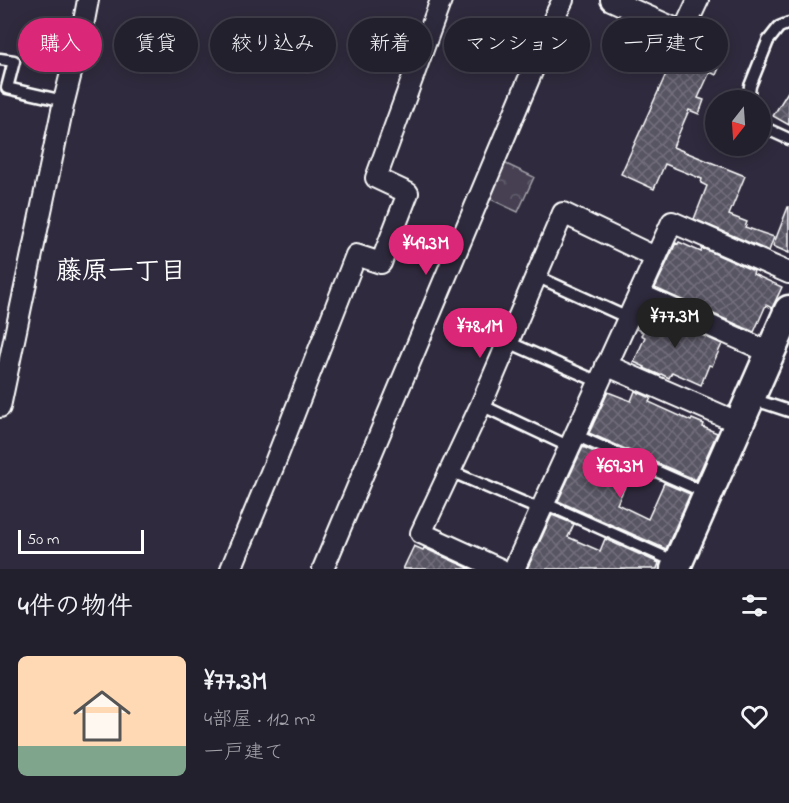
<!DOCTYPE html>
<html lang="ja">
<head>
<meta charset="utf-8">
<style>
  :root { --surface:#23202e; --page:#2b2836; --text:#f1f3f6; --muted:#a3a3aa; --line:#403e4a; --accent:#db2777 }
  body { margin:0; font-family:"Indie Flower","Klee One",sans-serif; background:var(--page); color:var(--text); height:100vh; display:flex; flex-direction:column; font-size:22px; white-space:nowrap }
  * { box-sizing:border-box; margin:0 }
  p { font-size:20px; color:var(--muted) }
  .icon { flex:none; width:33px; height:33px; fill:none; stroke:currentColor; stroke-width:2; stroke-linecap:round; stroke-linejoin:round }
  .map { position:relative; height:569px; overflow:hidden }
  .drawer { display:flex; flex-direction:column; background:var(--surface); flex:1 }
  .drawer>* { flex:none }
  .top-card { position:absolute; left:18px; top:18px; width:753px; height:54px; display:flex; gap:12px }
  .needle { width:39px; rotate:197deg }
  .fabs { position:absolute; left:705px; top:90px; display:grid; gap:12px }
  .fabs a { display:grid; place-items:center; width:66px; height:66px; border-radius:50%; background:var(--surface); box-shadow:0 3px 15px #0003,0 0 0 2px var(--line); font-size:30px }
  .scale { position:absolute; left:18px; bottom:15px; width:126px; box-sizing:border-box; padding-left:6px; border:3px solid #fff; border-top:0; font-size:16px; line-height:21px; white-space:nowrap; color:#fff; -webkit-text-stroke:4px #2f2a3d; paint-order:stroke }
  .price { position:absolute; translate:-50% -51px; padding:0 14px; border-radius:21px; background:var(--accent); color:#fff; font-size:20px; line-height:39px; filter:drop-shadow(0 2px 3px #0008) }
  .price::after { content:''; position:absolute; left:50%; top:36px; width:18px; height:14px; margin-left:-9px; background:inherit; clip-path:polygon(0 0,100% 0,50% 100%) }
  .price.current { background:#222; color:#fff }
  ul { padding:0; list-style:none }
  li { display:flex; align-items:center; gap:18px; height:150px; padding:0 18px }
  li span { display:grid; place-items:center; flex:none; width:168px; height:120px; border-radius:9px; color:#555 }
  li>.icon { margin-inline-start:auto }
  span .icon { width:72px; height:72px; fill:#fffc; stroke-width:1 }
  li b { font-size:26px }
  h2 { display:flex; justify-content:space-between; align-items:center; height:72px; padding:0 18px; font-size:26px }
  .pill { padding:0 21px; border-radius:27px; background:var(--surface); box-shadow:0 3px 15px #0003,0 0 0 2px var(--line); font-size:21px; line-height:54px }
  .pill.current { background:var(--accent); color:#fff }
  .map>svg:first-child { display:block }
</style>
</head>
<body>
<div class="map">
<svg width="789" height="569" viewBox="0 0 789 569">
  <defs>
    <pattern id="park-crowns" width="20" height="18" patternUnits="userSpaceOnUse" patternTransform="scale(1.5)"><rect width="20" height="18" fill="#464152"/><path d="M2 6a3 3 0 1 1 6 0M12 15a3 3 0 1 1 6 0" fill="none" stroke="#625e6c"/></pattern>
    <pattern id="building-cross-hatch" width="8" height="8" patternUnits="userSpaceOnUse" patternTransform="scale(1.5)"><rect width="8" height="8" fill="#595564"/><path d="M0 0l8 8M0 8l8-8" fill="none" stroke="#726e7b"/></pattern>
  </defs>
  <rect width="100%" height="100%" fill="#2f2a3d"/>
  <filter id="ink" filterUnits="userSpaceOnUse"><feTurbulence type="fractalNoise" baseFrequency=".0167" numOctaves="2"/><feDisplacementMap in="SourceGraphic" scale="12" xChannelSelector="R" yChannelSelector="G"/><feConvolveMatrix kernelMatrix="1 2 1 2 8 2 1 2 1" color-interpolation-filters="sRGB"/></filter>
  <g filter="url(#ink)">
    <polygon fill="url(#park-crowns)" stroke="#a2a0a8" stroke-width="1.5" points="504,163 534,177 518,212 488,198"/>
    <g fill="url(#building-cross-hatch)" stroke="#fff" stroke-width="1.5">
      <polygon points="692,40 725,54 716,75 710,72 698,98 704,100 699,114 689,110 673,147 745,176 729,215 747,222 745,227 774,237 769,251 694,219 707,186 701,183 702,179 665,164 654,189 621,174 666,74 663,73 677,43 688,45"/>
      <polygon points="789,90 789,125 773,116"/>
      <polygon points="788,207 789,207 789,253 773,246"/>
      <polygon points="679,242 701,252 702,248 754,271 753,274 782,287 772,308 766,305 754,332 655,288 676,243 678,244"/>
      <polygon points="646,310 722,344 712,366 709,365 701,385 672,372 669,378 661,374 660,375 644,368 645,367 634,362 645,337 641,335 643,332 636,329"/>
      <polygon points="635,391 651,398 649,402 691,421 692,419 704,424 703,427 717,433 696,480 589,433 608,392 631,401"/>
      <polygon points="583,447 633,469 617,504 648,519 664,483 690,494 666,549 558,501"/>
      <polygon points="552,515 574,524 568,537 600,551 605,539 659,563 657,569 527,569"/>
      <polygon points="414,546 423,550 424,548 471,569 403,569"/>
    </g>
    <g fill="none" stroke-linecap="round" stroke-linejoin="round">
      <g stroke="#fff" stroke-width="15">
        <g id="lane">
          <polyline points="0,59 14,61 7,88 64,101"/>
          <polyline points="748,100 750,86 768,41 779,27 789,23"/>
          <polyline points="760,123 767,129 789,139"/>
          <polyline points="536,276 628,318"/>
          <polyline points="508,342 599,382"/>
          <polyline points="752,399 789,411"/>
          <polyline points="481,405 570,447"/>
          <polyline points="575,435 706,493"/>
          <polyline points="450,471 541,510"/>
          <polyline points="544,503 678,563"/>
        </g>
      </g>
      <g stroke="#fff" stroke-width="24">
        <g id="street">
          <polyline points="611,0 683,32 698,0"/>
          <polyline points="639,294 771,353"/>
          <polyline points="606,365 739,423"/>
          <polyline points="0,407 64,101 84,21 88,0"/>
          <polyline points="231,569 274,465 356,255 381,263 408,193 376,178 441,0"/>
          <polyline points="323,569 557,12 563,0"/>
          <polyline points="500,569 421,533 481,405 563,213 655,257"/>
          <polyline points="514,569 672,222 789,273"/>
        </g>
      </g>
      <g stroke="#fff" stroke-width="33">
        <polyline id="secondary" points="675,569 789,310"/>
      </g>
      <use href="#lane" stroke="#2f2a3d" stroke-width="10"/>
      <use href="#street" stroke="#2f2a3d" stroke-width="20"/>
      <use href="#secondary" stroke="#2f2a3d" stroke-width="28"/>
    </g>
  </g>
  <g text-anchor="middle" stroke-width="4.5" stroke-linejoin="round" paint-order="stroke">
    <g font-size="26" font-weight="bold" fill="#fff" stroke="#2f2a3d">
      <text x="121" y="279">藤原一丁目</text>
    </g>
  </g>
</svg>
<div class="fabs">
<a><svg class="needle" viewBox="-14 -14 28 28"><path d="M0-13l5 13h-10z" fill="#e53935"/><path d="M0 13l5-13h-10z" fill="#a3a3aa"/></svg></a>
</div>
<div class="scale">50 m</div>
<b class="price" style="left:426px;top:276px">¥49.3M</b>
<b class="price current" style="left:675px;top:349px">¥77.3M</b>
<b class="price" style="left:480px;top:359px">¥78.1M</b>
<b class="price" style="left:620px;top:499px">¥69.3M</b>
<div class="top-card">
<a class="pill current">購入</a>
<a class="pill">賃貸</a>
<a class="pill">絞り込み</a>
<a class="pill">新着</a>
<a class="pill">マンション</a>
<a class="pill">一戸建て</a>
</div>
</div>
<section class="drawer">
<h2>4件の物件<svg class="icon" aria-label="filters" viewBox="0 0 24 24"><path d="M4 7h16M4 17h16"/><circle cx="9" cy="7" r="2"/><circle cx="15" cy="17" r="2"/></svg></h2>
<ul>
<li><span style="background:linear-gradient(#ffd9b3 75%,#7fa58c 0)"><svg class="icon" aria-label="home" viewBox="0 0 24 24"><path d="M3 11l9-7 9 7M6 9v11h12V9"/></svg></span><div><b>¥77.3M</b><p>4部屋 · 112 m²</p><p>一戸建て</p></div><svg class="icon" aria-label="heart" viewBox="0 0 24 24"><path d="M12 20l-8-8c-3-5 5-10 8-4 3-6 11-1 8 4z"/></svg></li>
</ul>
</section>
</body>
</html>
